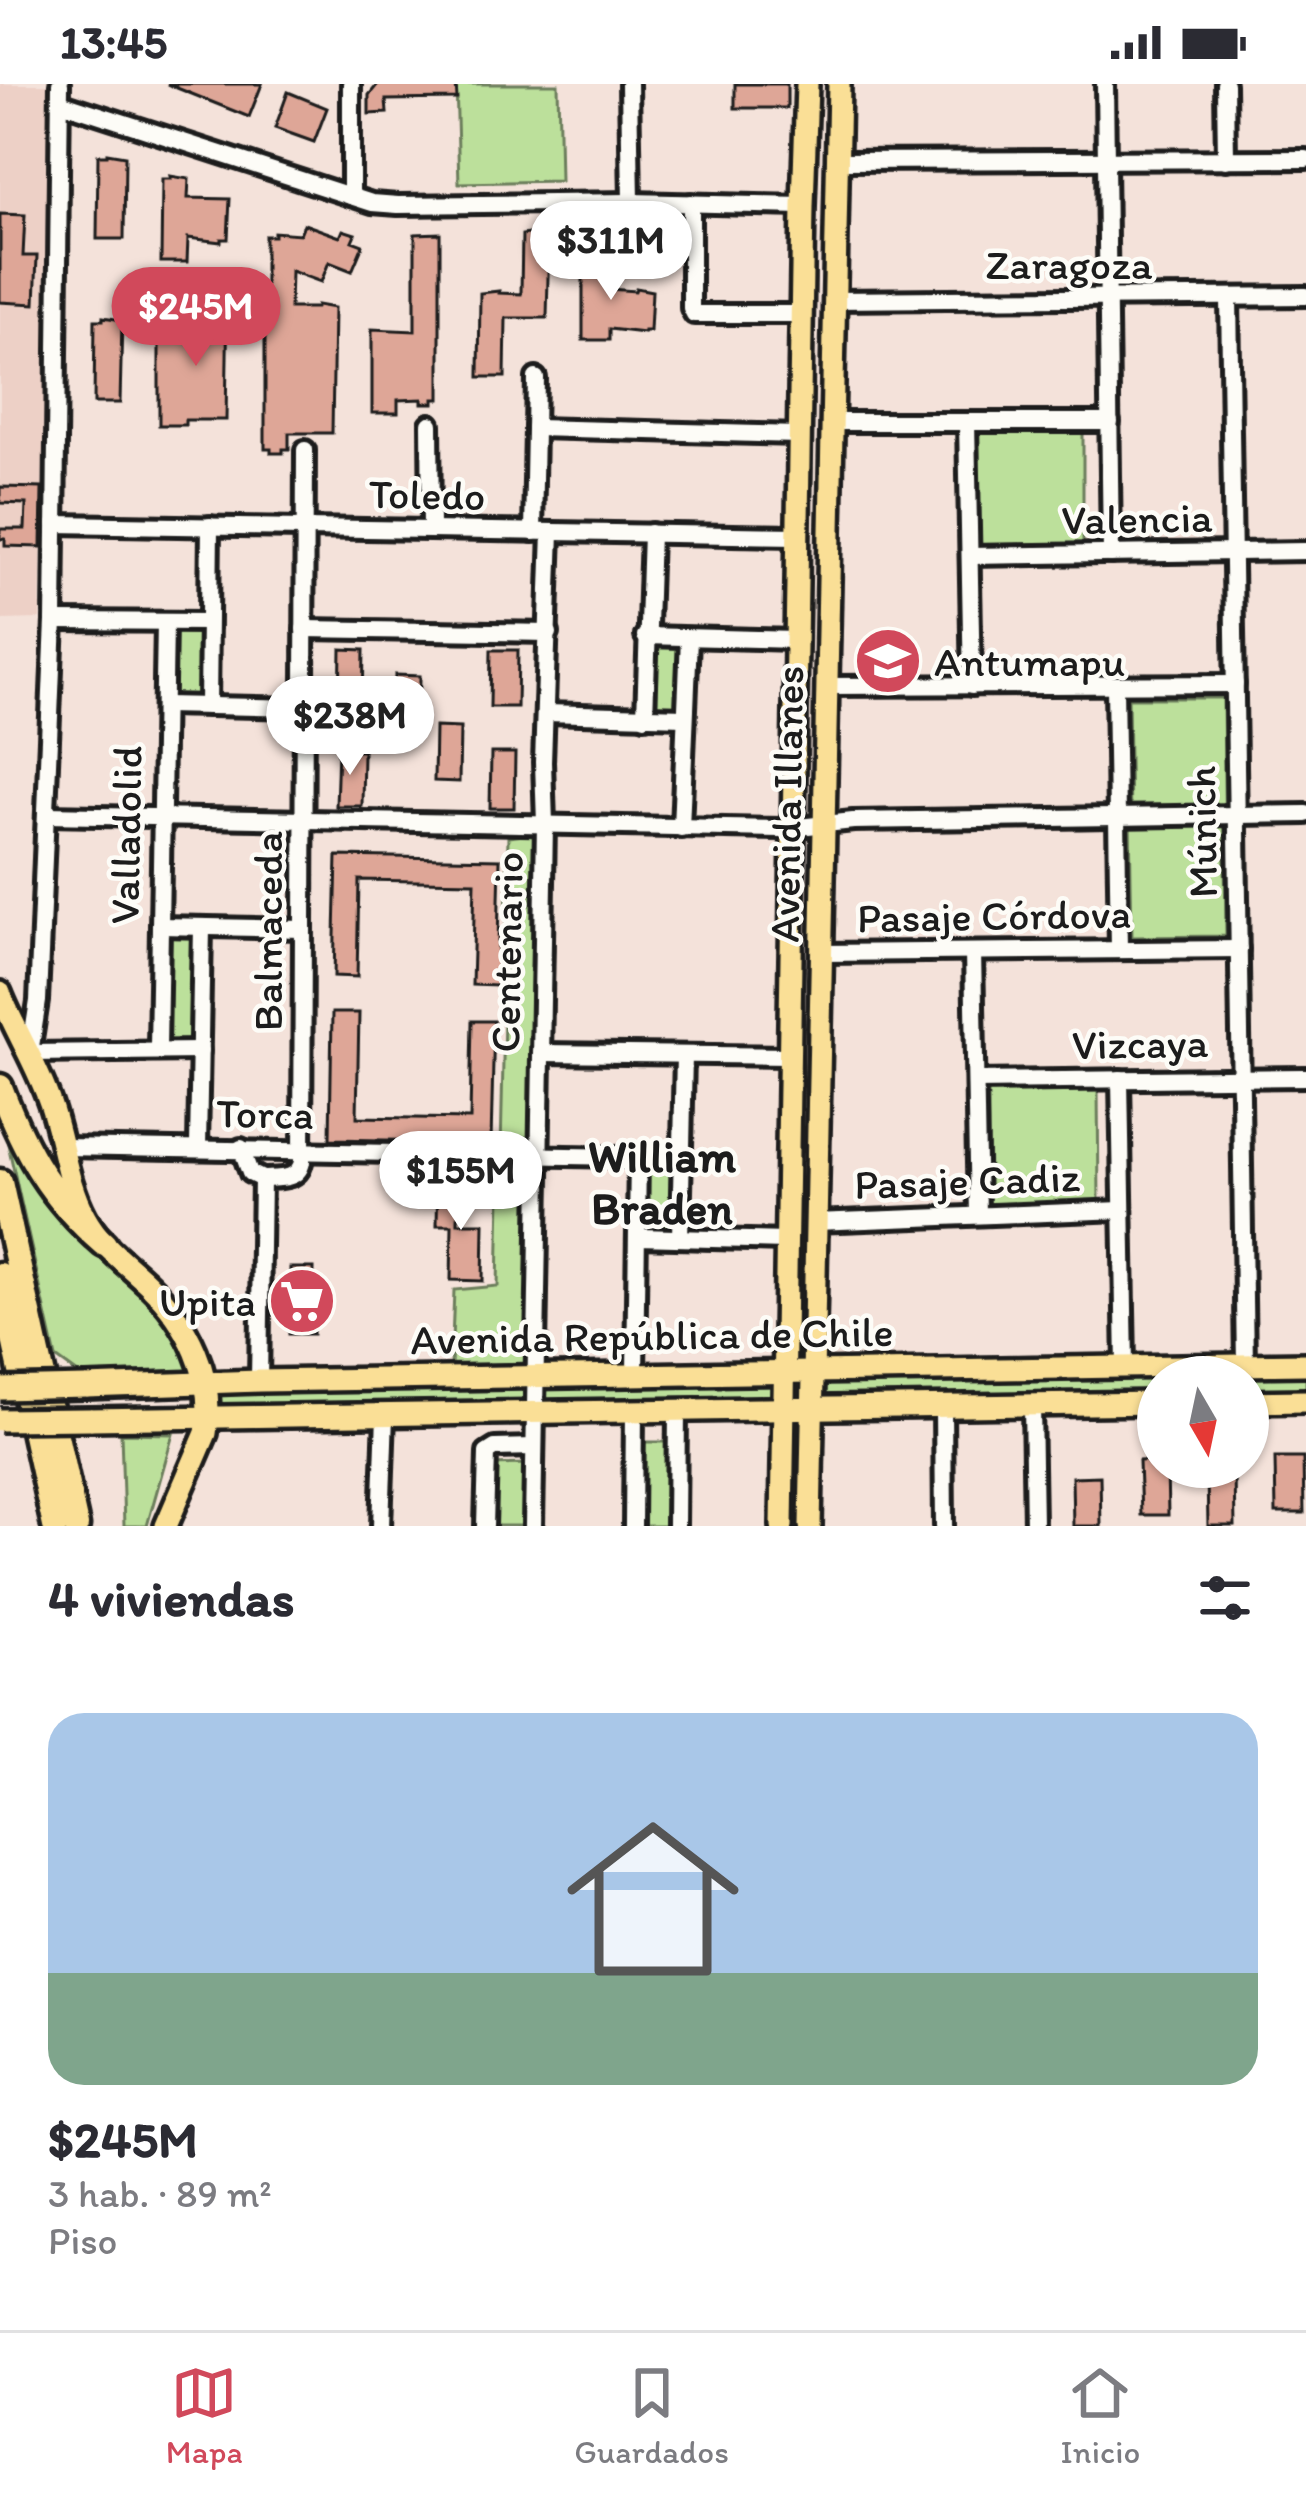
<!DOCTYPE html>
<html lang="es">
<head>
<meta charset="utf-8">
<style>
  :root { --surface:#fff; --page:#f2f2f3; --text:#2b2b33; --muted:#7c7c81; --line:#e1e1e2; --accent:#d1495b }
  body { margin:0; font-family:Itim,sans-serif; background:var(--page); color:var(--text); height:100vh; display:flex; flex-direction:column; font-size:45px; white-space:nowrap }
  * { box-sizing:border-box; margin:0 }
  p { font-size:39px; color:var(--muted) }
  .icon { flex:none; width:66px; height:66px; fill:none; stroke:currentColor; stroke-width:2; stroke-linecap:round; stroke-linejoin:round }
  .map { position:relative; height:1442px; overflow:hidden }
  .drawer { display:flex; flex-direction:column; background:var(--surface); flex:1 }
  .drawer>* { flex:none }
  .needle { width:78px; rotate:171deg }
  .controls { position:absolute; left:1137px; top:1272px; display:grid; gap:24px }
  .controls a { display:grid; place-items:center; width:132px; height:132px; border-radius:50%; background:var(--surface); box-shadow:0 3px 9px #0004; font-size:60px }
  .price { position:absolute; translate:-50% -102px; padding:0 27px; border-radius:42px; background:#fff; color:#222; font-size:39px; line-height:78px; filter:drop-shadow(0 3px 6px #0008) }
  .price::after { content:''; position:absolute; left:50%; top:72px; width:36px; height:27px; margin-left:-18px; background:inherit; clip-path:polygon(0 0,100% 0,50% 100%) }
  .price.active { background:var(--accent); color:#fff }
  ul { padding:0; list-style:none }
  li { display:grid; align-content:center; gap:24px; height:636px; padding:0 48px }
  li+li { border-top:3px solid var(--line) }
  li span { display:grid; place-items:center; height:372px; border-radius:36px; color:#555 }
  li>.icon { margin-inline-start:auto }
  span .icon { width:216px; height:216px; fill:#fffc; stroke-width:1 }
  li b { font-size:51px }
  h2 { display:flex; justify-content:space-between; align-items:center; height:144px; padding:0 48px; font-size:51px }
  .status { display:flex; justify-content:space-between; align-items:center; height:84px; padding:0 60px; background:var(--surface); direction:ltr }
  .status svg { height:33px; fill:currentColor }
  .tab-bar { display:flex; justify-content:space-around; align-items:center; height:168px; border-top:3px solid var(--line); background:var(--surface); font-size:33px; color:var(--muted) }
  .tab-bar a { display:grid; justify-items:center; gap:6px }
  .tab-bar .active { color:var(--accent) }
  .map>svg:first-child { display:block }
</style>
</head>
<body>
<div class="status"><b>13:45</b><svg viewBox="0 0 49 12"><path d="M0 12V9h3v3zM5 12V6h3v6zM10 12V3h3v9zM15 12V0h3v12zM26 1h20v11H26zM47 4h2v5h-2z"/></svg></div>
<div class="map">
<svg width="1306" height="1442" viewBox="0 0 1306 1442">
  <rect width="100%" height="100%" fill="#f4e2da"/>
  <filter id="ink" filterUnits="userSpaceOnUse"><feTurbulence type="fractalNoise" baseFrequency=".00833" numOctaves="2"/><feDisplacementMap in="SourceGraphic" scale="24" xChannelSelector="R" yChannelSelector="G"/><feConvolveMatrix kernelMatrix="1 2 1 2 8 2 1 2 1" color-interpolation-filters="sRGB"/></filter>
  <g filter="url(#ink)">
    <polygon fill="#edd0c6" points="0,0 50,0 40,535 0,536"/>
    <g fill="#bce09b" stroke="#6c7e5c" stroke-width="3">
      <polygon points="456,0 558,0 560,97 459,99"/>
      <polygon points="1083,345 1083,467 978,467 978,346"/>
      <polygon points="167,545 207,546 204,616 166,615"/>
      <polygon points="649,548 688,549 686,623 648,622"/>
      <polygon points="1128,614 1223,614 1226,852 1132,853"/>
      <polygon points="540,749 530,1283 451,1283 454,1206 498,1202 508,753"/>
      <polygon points="163,852 202,853 197,962 162,960"/>
      <polygon points="1098,1003 1099,1120 989,1121 988,1004"/>
      <polygon points="1,1029 35,1105 164,1229 198,1290 78,1290 56,1274"/>
      <polygon points="642,1078 676,1079 675,1151 641,1150"/>
      <polygon points="1306,1287 1306,1307 1248,1308 1248,1293 1158,1293 1158,1309 214,1325 212,1303"/>
      <polygon points="121,1349 173,1350 147,1442 124,1442"/>
      <polygon points="637,1358 673,1358 672,1442 636,1442"/>
      <polygon points="530,1380 530,1442 488,1442 488,1381"/>
    </g>
    <g fill="#dea697" stroke="#1c1c1c" stroke-width="3">
      <polygon points="167,0 262,0 249,33"/>
      <polygon points="378,0 456,0 457,15 386,16 387,29 369,30 369,11"/>
      <rect x="735" y="0" width="52" height="24"/>
      <polygon points="288,8 327,24 314,58 275,44"/>
      <polygon points="107,69 125,72 124,155 97,155 98,71 107,71"/>
      <polygon points="170,92 189,95 188,114 230,115 228,155 221,155 221,158 188,154 187,178 161,178 162,95 171,95"/>
      <polygon points="0,130 25,131 23,172 37,172 35,220 0,218"/>
      <polygon points="304,140 340,153 343,146 355,150 352,157 363,161 352,187 329,178 321,198 291,187 290,224 316,224 317,221 334,224 332,349 289,349 289,365 283,365 283,369 271,369 271,365 265,365 265,152 274,152 274,148 300,150"/>
      <polygon points="541,148 541,151 549,151 547,234 506,234 505,293 479,293 480,209 499,207 499,209 521,210 522,151"/>
      <polygon points="440,149 440,315 434,315 434,319 422,319 422,315 398,316 398,329 372,329 372,245 415,247 415,150"/>
      <polygon points="592,170 610,173 610,205 635,207 636,204 652,207 650,247 644,247 644,249 609,245 609,256 583,256 583,173 592,173"/>
      <polygon points="210,208 228,211 226,336 185,336 185,341 159,341 159,257 178,255 178,258 200,258 201,211 210,211"/>
      <polygon points="103,233 122,236 120,319 94,319 95,236 103,236"/>
      <polygon points="0,403 42,404 41,463 5,462 5,455 0,455 0,445 25,445 26,420 0,419"/>
      <polygon points="341,565 364,566 363,622 340,622"/>
      <polygon points="491,566 518,566 517,623 490,623"/>
      <polygon points="395,591 420,592 419,648 394,647"/>
      <polygon points="435,643 460,644 459,698 434,697"/>
      <polygon points="338,666 363,667 362,722 336,722"/>
      <polygon points="491,669 515,669 514,724 490,724"/>
      <polygon points="337,772 500,775 497,902 472,901 475,798 359,796 357,893 334,892"/>
      <polygon points="332,929 359,929 357,1033 470,1035 472,937 494,937 491,1058 330,1055"/>
      <polygon points="438,1092 459,1092 458,1139 484,1139 483,1197 451,1196 452,1141 437,1141"/>
      <polygon points="290,1184 314,1184 313,1250 289,1250"/>
      <polygon points="1275,1374 1303,1374 1304,1429 1276,1429"/>
      <polygon points="1158,1376 1158,1383 1167,1383 1168,1431 1141,1431 1139,1377"/>
      <polygon points="1207,1391 1234,1391 1235,1442 1208,1442"/>
      <polygon points="1100,1392 1101,1442 1073,1442 1072,1393"/>
    </g>
    <g fill="none" stroke-linecap="round" stroke-linejoin="round">
      <g stroke="#1c1c1c" stroke-width="26">
        <g id="minor">
          <polyline points="60,0 54,537 38,917 30,969 200,967"/>
          <polyline points="351,0 351,112"/>
          <polyline points="629,0 631,118"/>
          <polyline points="1105,0 1111,470"/>
          <polyline points="1225,0 1226,76"/>
          <polyline points="60,18 372,119 398,121 631,118 803,122"/>
          <polyline points="837,77 1306,75"/>
          <polyline points="691,119 691,224 694,230 802,230"/>
          <polyline points="1229,214 1245,1281"/>
          <polyline points="833,216 1306,212"/>
          <polyline points="832,338 1110,338"/>
          <polyline points="967,338 972,602"/>
          <polyline points="430,340 431,446"/>
          <polyline points="535,344 800,351"/>
          <polyline points="55,440 798,452"/>
          <polyline points="533,448 536,294"/>
          <polyline points="970,472 1306,467"/>
          <polyline points="54,537 208,538"/>
          <polyline points="304,545 549,549"/>
          <polyline points="645,552 795,556"/>
          <polyline points="1115,601 1119,866"/>
          <polyline points="826,602 1235,600"/>
          <polyline points="164,621 304,624"/>
          <polyline points="208,622 210,442"/>
          <polyline points="546,629 684,633"/>
          <polyline points="645,633 651,449"/>
          <polyline points="46,731 781,745 853,737 1306,730"/>
          <polyline points="681,744 689,554"/>
          <polyline points="160,842 303,845"/>
          <polyline points="973,868 978,1131"/>
          <polyline points="822,869 1239,865"/>
          <polyline points="158,965 165,538"/>
          <polyline points="541,969 789,972"/>
          <polyline points="1120,995 1125,1283"/>
          <polyline points="976,997 1306,993"/>
          <polyline points="63,1063 682,1074"/>
          <polyline points="198,1063 202,843"/>
          <polyline points="241,1064 250,1089 262,1095"/>
          <polyline points="815,1138 1122,1126"/>
          <polyline points="638,1153 786,1157"/>
          <polyline points="680,1154 684,971"/>
          <polyline points="635,1290 638,1073"/>
          <path d="M259 1297 262 1095C278 1094 298 1097 302 1078L305 366"/>
          <polyline points="1032,1321 1034,1442"/>
          <polyline points="943,1323 944,1442"/>
          <polyline points="381,1442 385,1331"/>
          <polyline points="485,1442 487,1369 495,1364 534,1363"/>
          <polyline points="533,1442 545,740 543,678 551,448"/>
          <polyline points="633,1442 634,1327"/>
          <polyline points="676,1442 677,1326"/>
        </g>
      </g>
      <g stroke="#1c1c1c" stroke-width="30">
        <g id="major">
          <path d="M0 909C15 947 37 980 50 1019 63 1056 66 1098 85 1133 100 1161 126 1179 148 1200 187 1237 216 1294 206 1349L166 1442"/>
          <polyline points="86,1303 259,1297 1306,1280"/>
          <polyline points="1248,1318 1306,1317"/>
          <polyline points="90,1335 1158,1319"/>
          <polyline points="782,1442 803,122 807,0"/>
          <polyline points="810,1442 839,0"/>
        </g>
      </g>
      <g stroke="#1c1c1c" stroke-width="33">
        <g id="highway">
          <path d="M0 1003C25 1069 51 1114 104 1160"/>
          <polyline points="0,1098 76,1442"/>
          <polyline points="0,1191 55,1442"/>
        </g>
      </g>
      <use href="#minor" stroke="#fdfcf7" stroke-width="16"/>
      <use href="#major" stroke="#fadf96" stroke-width="21"/>
      <use href="#highway" stroke="#fadf96" stroke-width="24"/>
      <g stroke="#1c1c1c" stroke-width="30" stroke-linecap="butt">
        <g id="major-bridge">
          <polyline points="0,1305 86,1303"/>
          <polyline points="0,1336 90,1335"/>
        </g>
      </g>
      <use href="#major-bridge" stroke="#fadf96" stroke-width="21"/>
    </g>
  </g>
  <defs>
    <g id="school-disc" transform="scale(3.45)"><circle r="9.5" fill="#d1495b" stroke="#fdfcf7"/><path d="M0-5L7-2L0 1L-7-2ZM-4 1L0 2.5L4 1V4Q0 6-4 4Z" fill="#fff"/></g>
    <g id="supermarket-disc" transform="scale(3.45)"><circle r="9.5" fill="#d1495b" stroke="#fdfcf7"/><path d="M-6-5.5h2.5l.6 2H6L4.5 2H-2.5L-4.4-4H-6ZM-1.5 3.2a1.3 1.3 0 1 0 .1 0ZM3 3.2a1.3 1.3 0 1 0 .1 0Z" fill="#fff"/></g>
  </defs>
  <g fill-rule="evenodd">
    <use href="#school-disc" x="888" y="577"/>
    <use href="#supermarket-disc" x="302" y="1217"/>
  </g>
  <g text-anchor="middle" stroke-width="9" stroke-linejoin="round" paint-order="stroke">
    <g font-size="42" fill="#1c1c1c" stroke="#fdfcf7">
      <text x="1069" y="195">Zaragoza</text>
      <text transform="translate(427 410) rotate(1)" y="15">Toledo</text>
      <text transform="translate(1137 434) rotate(-1)" y="15">Valencia</text>
      <text transform="translate(786 720) rotate(-89)" y="15">Avenida Illanes</text>
      <text transform="translate(1201 748) rotate(-91)" y="15">Múnich</text>
      <text transform="translate(125 751) rotate(-89)" y="15">Valladolid</text>
      <text transform="translate(994 831) rotate(-1)" y="15">Pasaje Córdova</text>
      <text transform="translate(267 847) rotate(-90)" y="15">Balmaceda</text>
      <text transform="translate(506 868) rotate(-89)" y="15">Centenario</text>
      <text transform="translate(1140 959) rotate(-1)" y="15">Vizcaya</text>
      <text transform="translate(265 1029) rotate(1)" y="15">Torca</text>
      <text transform="translate(967 1096) rotate(-2)" y="15">Pasaje Cadiz</text>
      <text transform="translate(652 1251) rotate(-1)" y="15">Avenida República de Chile</text>
    </g>
    <g font-size="42" fill="#1c1c1c" stroke="#fdfcf7" text-anchor="start">
      <text x="934" y="592">Antumapu</text>
      <text x="256" y="1232" text-anchor="end">Upita</text>
    </g>
    <g font-size="45" font-weight="bold" fill="#1c1c1c" stroke="#fdfcf7">
      <text x="662" y="1088">William<tspan x="662" dy="52">Braden</tspan></text>
    </g>
  </g>
</svg>
<div class="controls">
<a><svg class="needle" viewBox="-14 -14 28 28"><path d="M0-13l5 13h-10z" fill="#e53935"/><path d="M0 13l5-13h-10z" fill="#7c7c81"/></svg></a>
</div>
<b class="price" style="left:611px;top:219px">$311M</b>
<b class="price active" style="left:196px;top:285px">$245M</b>
<b class="price" style="left:350px;top:694px">$238M</b>
<b class="price" style="left:461px;top:1149px">$155M</b>
</div>
<section class="drawer">
<h2>4 viviendas<svg class="icon" aria-label="filters" viewBox="0 0 24 24"><path d="M4 7h16M4 17h16"/><circle cx="9" cy="7" r="2"/><circle cx="15" cy="17" r="2"/></svg></h2>
<ul>
<li><span style="background:linear-gradient(#a9c7e8 70%,#7fa58c 0)"><svg class="icon" aria-label="home" viewBox="0 0 24 24"><path d="M3 11l9-7 9 7M6 9v11h12V9"/></svg></span><div><b>$245M</b><p>3 hab. · 89 m²</p><p>Piso</p></div></li>
</ul>
</section>
<nav class="tab-bar">
<a class="active"><svg class="icon" aria-label="map" viewBox="0 0 24 24"><path d="M3 6l6-2 6 2 6-2v14l-6 2-6-2-6 2zM9 4v14M15 6v14"/></svg>Mapa</a>
<a><svg class="icon" aria-label="saved" viewBox="0 0 24 24"><path d="M7 4h10v16l-5-4-5 4z"/></svg>Guardados</a>
<a><svg class="icon" aria-label="home" viewBox="0 0 24 24"><path d="M3 11l9-7 9 7M6 9v11h12V9"/></svg>Inicio</a>
</nav>
</body>
</html>
